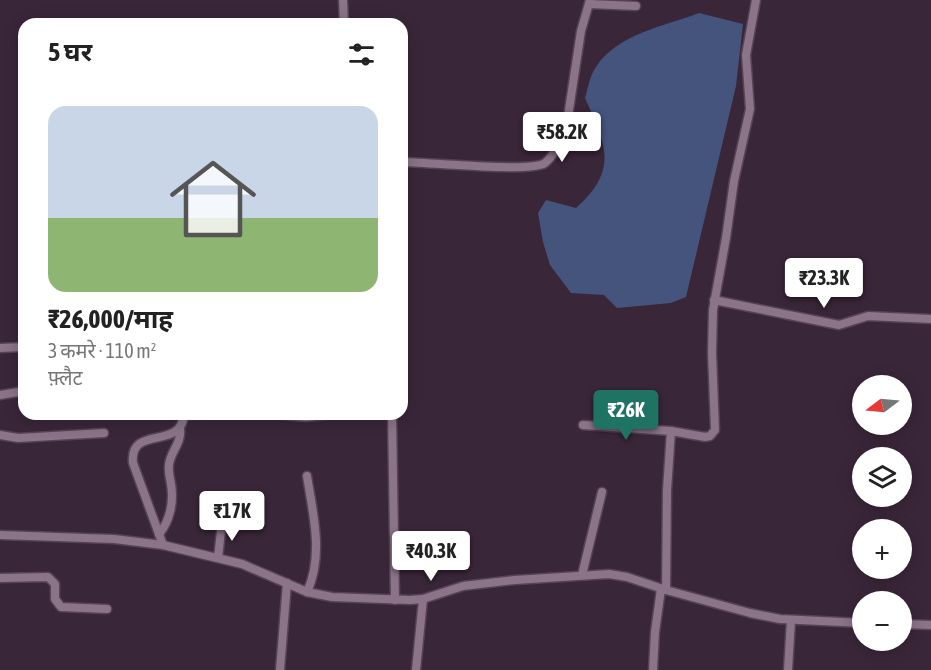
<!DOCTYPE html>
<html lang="hi">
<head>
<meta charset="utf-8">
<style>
  :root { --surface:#fff; --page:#f6f6f6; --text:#222; --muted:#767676; --accent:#1e7363 }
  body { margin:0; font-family:"Asap Condensed","Noto Sans Devanagari",sans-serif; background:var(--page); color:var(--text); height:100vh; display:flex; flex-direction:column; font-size:22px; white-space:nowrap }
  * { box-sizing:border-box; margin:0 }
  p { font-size:20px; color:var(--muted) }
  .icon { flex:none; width:33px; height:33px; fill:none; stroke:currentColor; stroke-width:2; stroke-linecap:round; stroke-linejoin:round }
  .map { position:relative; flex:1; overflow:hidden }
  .details { position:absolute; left:18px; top:18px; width:390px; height:402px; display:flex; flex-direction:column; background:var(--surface); border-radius:18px; box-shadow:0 3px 15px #0003 }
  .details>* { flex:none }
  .needle { width:39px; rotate:254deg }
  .tools { position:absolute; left:852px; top:375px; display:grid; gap:12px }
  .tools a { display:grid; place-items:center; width:60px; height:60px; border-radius:50%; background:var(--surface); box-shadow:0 3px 15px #0003; font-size:30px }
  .price { position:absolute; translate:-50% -51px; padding:0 14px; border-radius:6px; background:#fff; color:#222; font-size:20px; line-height:39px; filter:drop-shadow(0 2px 3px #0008) }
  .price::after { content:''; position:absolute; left:50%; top:36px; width:18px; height:14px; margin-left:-9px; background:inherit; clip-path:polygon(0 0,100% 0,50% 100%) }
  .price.selected { background:var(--accent); color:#fff }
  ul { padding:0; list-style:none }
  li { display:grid; align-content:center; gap:12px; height:318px; padding:0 30px }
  li span { display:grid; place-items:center; height:186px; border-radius:18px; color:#555 }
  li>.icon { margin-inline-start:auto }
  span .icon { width:108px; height:108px; fill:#fffc; stroke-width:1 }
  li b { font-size:26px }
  h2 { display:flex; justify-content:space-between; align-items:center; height:72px; padding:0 30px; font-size:26px }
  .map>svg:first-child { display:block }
</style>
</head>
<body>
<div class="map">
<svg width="931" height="670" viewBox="0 0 931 670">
  <rect width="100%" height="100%" fill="#3a2639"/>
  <path fill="#44547c" d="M699 13 743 24 736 86 686 297 671 303 617 308 604 295 571 293 550 265 543 242 538 213 546 200 576 208C619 170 606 144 585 98 588 88 590 75 596 67 617 34 665 26 699 13Z"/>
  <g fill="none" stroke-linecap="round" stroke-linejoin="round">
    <g stroke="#554354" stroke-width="11">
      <g id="minor">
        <polyline points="343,0 344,24"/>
        <polyline points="589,4 636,6"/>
        <path d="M402 162C426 162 531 173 545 163 555 155 563 135 567 123L581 31 590 0"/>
        <polyline points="714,300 839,325 868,316 931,319"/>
        <polyline points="0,348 24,347"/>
        <polyline points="0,395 24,391"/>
        <polyline points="273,414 306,417 334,414"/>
        <polyline points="392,414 395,600"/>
        <polyline points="184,415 231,414"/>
        <polyline points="583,425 671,431"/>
        <polyline points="0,435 18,438 104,433"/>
        <path d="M159 534C170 521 174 502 171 484 170 478 168 472 169 465 170 452 182 443 180 429"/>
        <polyline points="0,535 114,539 163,545 242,564 307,592 332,597 410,600 423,599 463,586 515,580 609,574 627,577 666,590 750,613 780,619 862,623"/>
        <path d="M163 545 133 463C129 424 182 451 184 414"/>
        <polyline points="218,558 222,522 226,519 244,522"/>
        <polyline points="582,575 602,492"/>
        <polyline points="0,578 48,577 55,584 55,599 61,607 107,609"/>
        <polyline points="666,590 667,490 671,431 705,437 710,436 715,430 712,353 713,310 726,238 734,181 750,109 746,55 756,0"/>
        <path d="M307 592C324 555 313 514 307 476"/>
        <polyline points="902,624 931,625"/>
        <polyline points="280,670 287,583"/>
        <polyline points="416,670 423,599"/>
        <polyline points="653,670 655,632 661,589"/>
        <polyline points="788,670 791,620"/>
      </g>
    </g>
    <use href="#minor" stroke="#8b7389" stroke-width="8"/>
  </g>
</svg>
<div class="tools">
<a><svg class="needle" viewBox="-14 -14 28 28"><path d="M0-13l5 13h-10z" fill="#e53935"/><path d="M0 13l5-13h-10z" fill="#767676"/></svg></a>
<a><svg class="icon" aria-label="layers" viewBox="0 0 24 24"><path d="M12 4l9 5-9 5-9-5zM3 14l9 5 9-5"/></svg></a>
<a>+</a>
<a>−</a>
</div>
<b class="price" style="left:562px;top:163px">₹58.2K</b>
<b class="price" style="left:824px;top:309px">₹23.3K</b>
<b class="price selected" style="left:626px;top:441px">₹26K</b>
<b class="price" style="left:232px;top:542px">₹17K</b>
<b class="price" style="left:431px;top:582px">₹40.3K</b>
<section class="details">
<h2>5 घर<svg class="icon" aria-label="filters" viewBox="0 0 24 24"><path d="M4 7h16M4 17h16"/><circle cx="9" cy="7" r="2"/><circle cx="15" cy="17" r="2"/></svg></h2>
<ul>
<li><span style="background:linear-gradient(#c9d6e8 60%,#8fb573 0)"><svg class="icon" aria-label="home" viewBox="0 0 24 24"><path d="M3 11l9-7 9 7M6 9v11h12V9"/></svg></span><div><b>₹26,000/माह</b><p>3 कमरे · 110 m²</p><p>फ़्लैट</p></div></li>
</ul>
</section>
</div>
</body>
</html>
